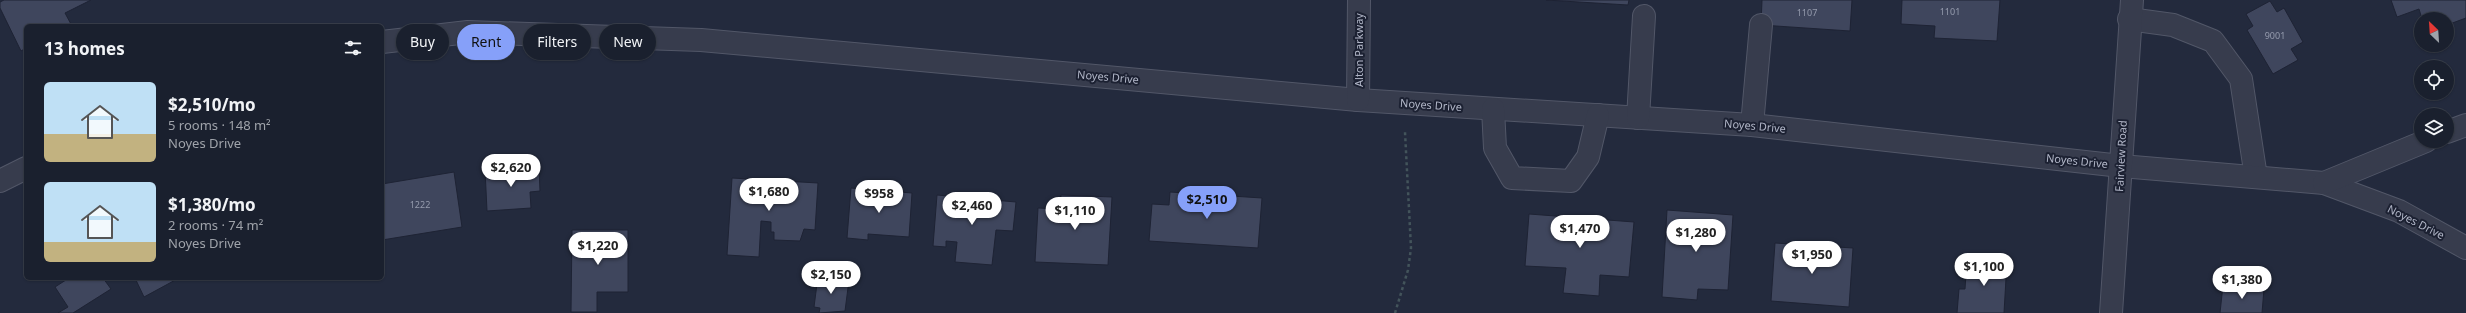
<!DOCTYPE html>
<html lang="en">
<head>
<meta charset="utf-8">
<style>
  :root { --surface:#1a202e; --page:#272d3a; --text:#f1f3f6; --muted:#9fa3aa; --line:#383e4a; --accent:#86a0f9 }
  body { margin:0; font-family:"Noto Sans",sans-serif; background:var(--page); color:var(--text); height:100vh; display:flex; flex-direction:column; font-size:15px; white-space:nowrap }
  * { box-sizing:border-box; margin:0 }
  p { font-size:13px; color:var(--muted) }
  .icon { flex:none; width:22px; height:22px; fill:none; stroke:currentColor; stroke-width:2; stroke-linecap:round; stroke-linejoin:round }
  .map { position:relative; flex:1; overflow:hidden }
  .panel { position:absolute; left:24px; top:24px; width:360px; height:256px; display:flex; flex-direction:column; background:var(--surface); border-radius:6px; box-shadow:0 1px 3px #0004,0 0 0 1px var(--line) }
  .panel>* { flex:none }
  .guide { position:absolute; left:396px; top:24px; width:380px; height:36px; display:flex; gap:8px }
  .needle { width:26px; rotate:335deg }
  .buttons { position:absolute; left:2414px; top:12px; display:grid; gap:8px }
  .buttons a { display:grid; place-items:center; width:40px; height:40px; border-radius:50%; background:var(--surface); box-shadow:0 1px 3px #0004,0 0 0 1px var(--line); font-size:20px }
  .price { position:absolute; translate:-50% -34px; padding:0 9px; border-radius:14px; background:#fff; color:#222; font-size:13px; line-height:26px; filter:drop-shadow(0 1px 2px #0008) }
  .price::after { content:''; position:absolute; left:50%; top:24px; width:12px; height:9px; margin-left:-6px; background:inherit; clip-path:polygon(0 0,100% 0,50% 100%) }
  .price.active { background:var(--accent); color:#111 }
  ul { padding:0; list-style:none }
  li { display:flex; align-items:center; gap:12px; height:100px; padding:0 20px }
  li span { display:grid; place-items:center; flex:none; width:112px; height:80px; border-radius:6px; color:#555 }
  li>.icon { margin-inline-start:auto }
  span .icon { width:48px; height:48px; fill:#fffc; stroke-width:1 }
  li b { font-size:17px }
  h2 { display:flex; justify-content:space-between; align-items:center; height:48px; padding:0 20px; font-size:17px }
  .pill { padding:0 14px; border-radius:18px; background:var(--surface); box-shadow:0 1px 3px #0004,0 0 0 1px var(--line); font-size:14px; line-height:36px }
  .pill.active { background:var(--accent); color:#111 }
  .map>svg:first-child { display:block }
</style>
</head>
<body>
<div class="map">
<svg width="2466" height="313" viewBox="0 0 2466 313">
  <rect width="100%" height="100%" fill="#232a3d"/>
  <g fill="#3f465d" stroke="#1e2334">
    <polygon points="4,0 91,0 65,13 72,26 26,26 26,48 21,51 0,8 0,2"/>
    <polygon points="1546,0 1629,0 1628,5"/>
    <polygon points="1762,0 1852,0 1850,31 1761,25"/>
    <polygon points="1902,0 2000,0 1997,41 1934,38 1935,26 1901,24"/>
    <polygon points="2391,0 2466,0 2466,18 2447,25 2447,19 2422,19 2419,9 2397,17"/>
    <polygon points="2270,1 2277,12 2284,8 2303,42 2291,49 2298,60 2273,74 2247,30 2253,26 2246,14"/>
    <polygon points="539,167 540,191 530,192 531,208 487,211 485,169"/>
    <polygon points="454,172 462,227 382,240 382,184"/>
    <polygon points="732,178 818,183 815,230 804,229 800,241 774,240 774,232 771,232 771,222 761,221 759,257 727,255"/>
    <polygon points="851,188 912,193 909,237 868,234 868,240 847,238"/>
    <polygon points="1170,192 1262,198 1258,248 1149,241 1152,204 1169,205"/>
    <polygon points="937,195 1016,202 1013,231 996,230 992,265 955,262 957,242 946,241 946,247 933,246"/>
    <polygon points="1061,195 1112,197 1108,265 1035,262 1038,208 1060,209"/>
    <polygon points="1667,210 1733,215 1728,290 1698,289 1697,300 1662,297"/>
    <polygon points="1529,214 1634,222 1629,277 1600,275 1599,296 1563,293 1566,268 1525,266"/>
    <polygon points="572,230 628,230 628,292 597,292 597,312 571,312"/>
    <polygon points="1775,243 1853,248 1849,307 1771,301"/>
    <polygon points="1967,259 2007,261 2004,313 1957,313 1959,289 1965,289"/>
    <polygon points="818,276 849,280 845,311 819,313 820,308 814,307"/>
    <polygon points="69,278 103,278 111,289 73,313 58,313 68,307 55,287"/>
    <polygon points="135,278 179,278 144,297"/>
    <polygon points="2223,285 2264,289 2262,313 2220,313"/>
  </g>
  <g fill="none" stroke-linecap="round" stroke-linejoin="round">
    <g stroke="#525768" stroke-width="24">
      <g id="minor">
        <polyline points="2129,19 2173,25 2213,41 2241,79 2256,177"/>
        <polyline points="382,42 468,32 701,40 1358,100 1752,125 2121,166 2324,183 2399,211 2466,248"/>
        <polyline points="1358,100 1359,0"/>
        <polyline points="1493,109 1495,148 1512,178 1571,181 1588,157 1598,115"/>
        <polyline points="1638,118 1644,16"/>
        <polyline points="1752,125 1761,25"/>
        <polyline points="2447,132 2466,125"/>
        <polyline points="0,181 26,168"/>
        <polyline points="2324,183 2426,141"/>
        <polyline points="2111,313 2132,0"/>
      </g>
    </g>
    <polyline stroke="#43545b" stroke-width="2.5" stroke-dasharray="3 3" stroke-linecap="butt" points="1395,313 1408,270 1411,248 1405,132"/>
    <use href="#minor" stroke="#373c4d" stroke-width="22"/>
  </g>
  <g text-anchor="middle" stroke-width="4" stroke-linejoin="round" paint-order="stroke">
    <g font-size="9" fill="#959bad">
      <text x="1950" y="15">1101</text>
      <text x="1807" y="16">1107</text>
      <text x="2275" y="39">9001</text>
      <text x="420" y="208">1222</text>
    </g>
    <g font-size="11" fill="#b2b7c8" stroke="#1c2132">
      <text transform="translate(1359 50) rotate(-90)" y="4">Alton Parkway</text>
      <text transform="translate(1108 77) rotate(5)" y="4">Noyes Drive</text>
      <text transform="translate(1431 105) rotate(4)" y="4">Noyes Drive</text>
      <text transform="translate(1755 126) rotate(5)" y="4">Noyes Drive</text>
      <text transform="translate(2121 156) rotate(-87)" y="4">Fairview Road</text>
      <text transform="translate(2077 161) rotate(6)" y="4">Noyes Drive</text>
      <text transform="translate(2416 222) rotate(27)" y="4">Noyes Drive</text>
    </g>
  </g>
</svg>
<div class="buttons">
<a><svg class="needle" viewBox="-14 -14 28 28"><path d="M0-13l5 13h-10z" fill="#e53935"/><path d="M0 13l5-13h-10z" fill="#9fa3aa"/></svg></a>
<a><svg class="icon" aria-label="locate" viewBox="0 0 24 24"><circle cx="12" cy="12" r="6"/><path d="M12 2v4M12 18v4M2 12h4M18 12h4"/></svg></a>
<a><svg class="icon" aria-label="layers" viewBox="0 0 24 24"><path d="M12 4l9 5-9 5-9-5zM3 14l9 5 9-5"/></svg></a>
</div>
<b class="price" style="left:511px;top:188px">$2,620</b>
<b class="price" style="left:769px;top:212px">$1,680</b>
<b class="price" style="left:879px;top:214px">$958</b>
<b class="price active" style="left:1207px;top:220px">$2,510</b>
<b class="price" style="left:972px;top:226px">$2,460</b>
<b class="price" style="left:1075px;top:231px">$1,110</b>
<b class="price" style="left:1580px;top:249px">$1,470</b>
<b class="price" style="left:1696px;top:253px">$1,280</b>
<b class="price" style="left:598px;top:266px">$1,220</b>
<b class="price" style="left:1812px;top:275px">$1,950</b>
<b class="price" style="left:1984px;top:287px">$1,100</b>
<b class="price" style="left:831px;top:295px">$2,150</b>
<b class="price" style="left:2242px;top:300px">$1,380</b>
<div class="guide">
<a class="pill">Buy</a>
<a class="pill active">Rent</a>
<a class="pill">Filters</a>
<a class="pill">New</a>
</div>
<section class="panel">
<h2>13 homes<svg class="icon" aria-label="filters" viewBox="0 0 24 24"><path d="M4 7h16M4 17h16"/><circle cx="9" cy="7" r="2"/><circle cx="15" cy="17" r="2"/></svg></h2>
<ul>
<li><span style="background:linear-gradient(#bfe0f5 65%,#c2b280 0)"><svg class="icon" aria-label="home" viewBox="0 0 24 24"><path d="M3 11l9-7 9 7M6 9v11h12V9"/></svg></span><div><b>$2,510/mo</b><p>5 rooms · 148 m²</p><p>Noyes Drive</p></div></li>
<li><span style="background:linear-gradient(#bfe0f5 75%,#c2b280 0)"><svg class="icon" aria-label="home" viewBox="0 0 24 24"><path d="M3 11l9-7 9 7M6 9v11h12V9"/></svg></span><div><b>$1,380/mo</b><p>2 rooms · 74 m²</p><p>Noyes Drive</p></div></li>
</ul>
</section>
</div>
</body>
</html>
